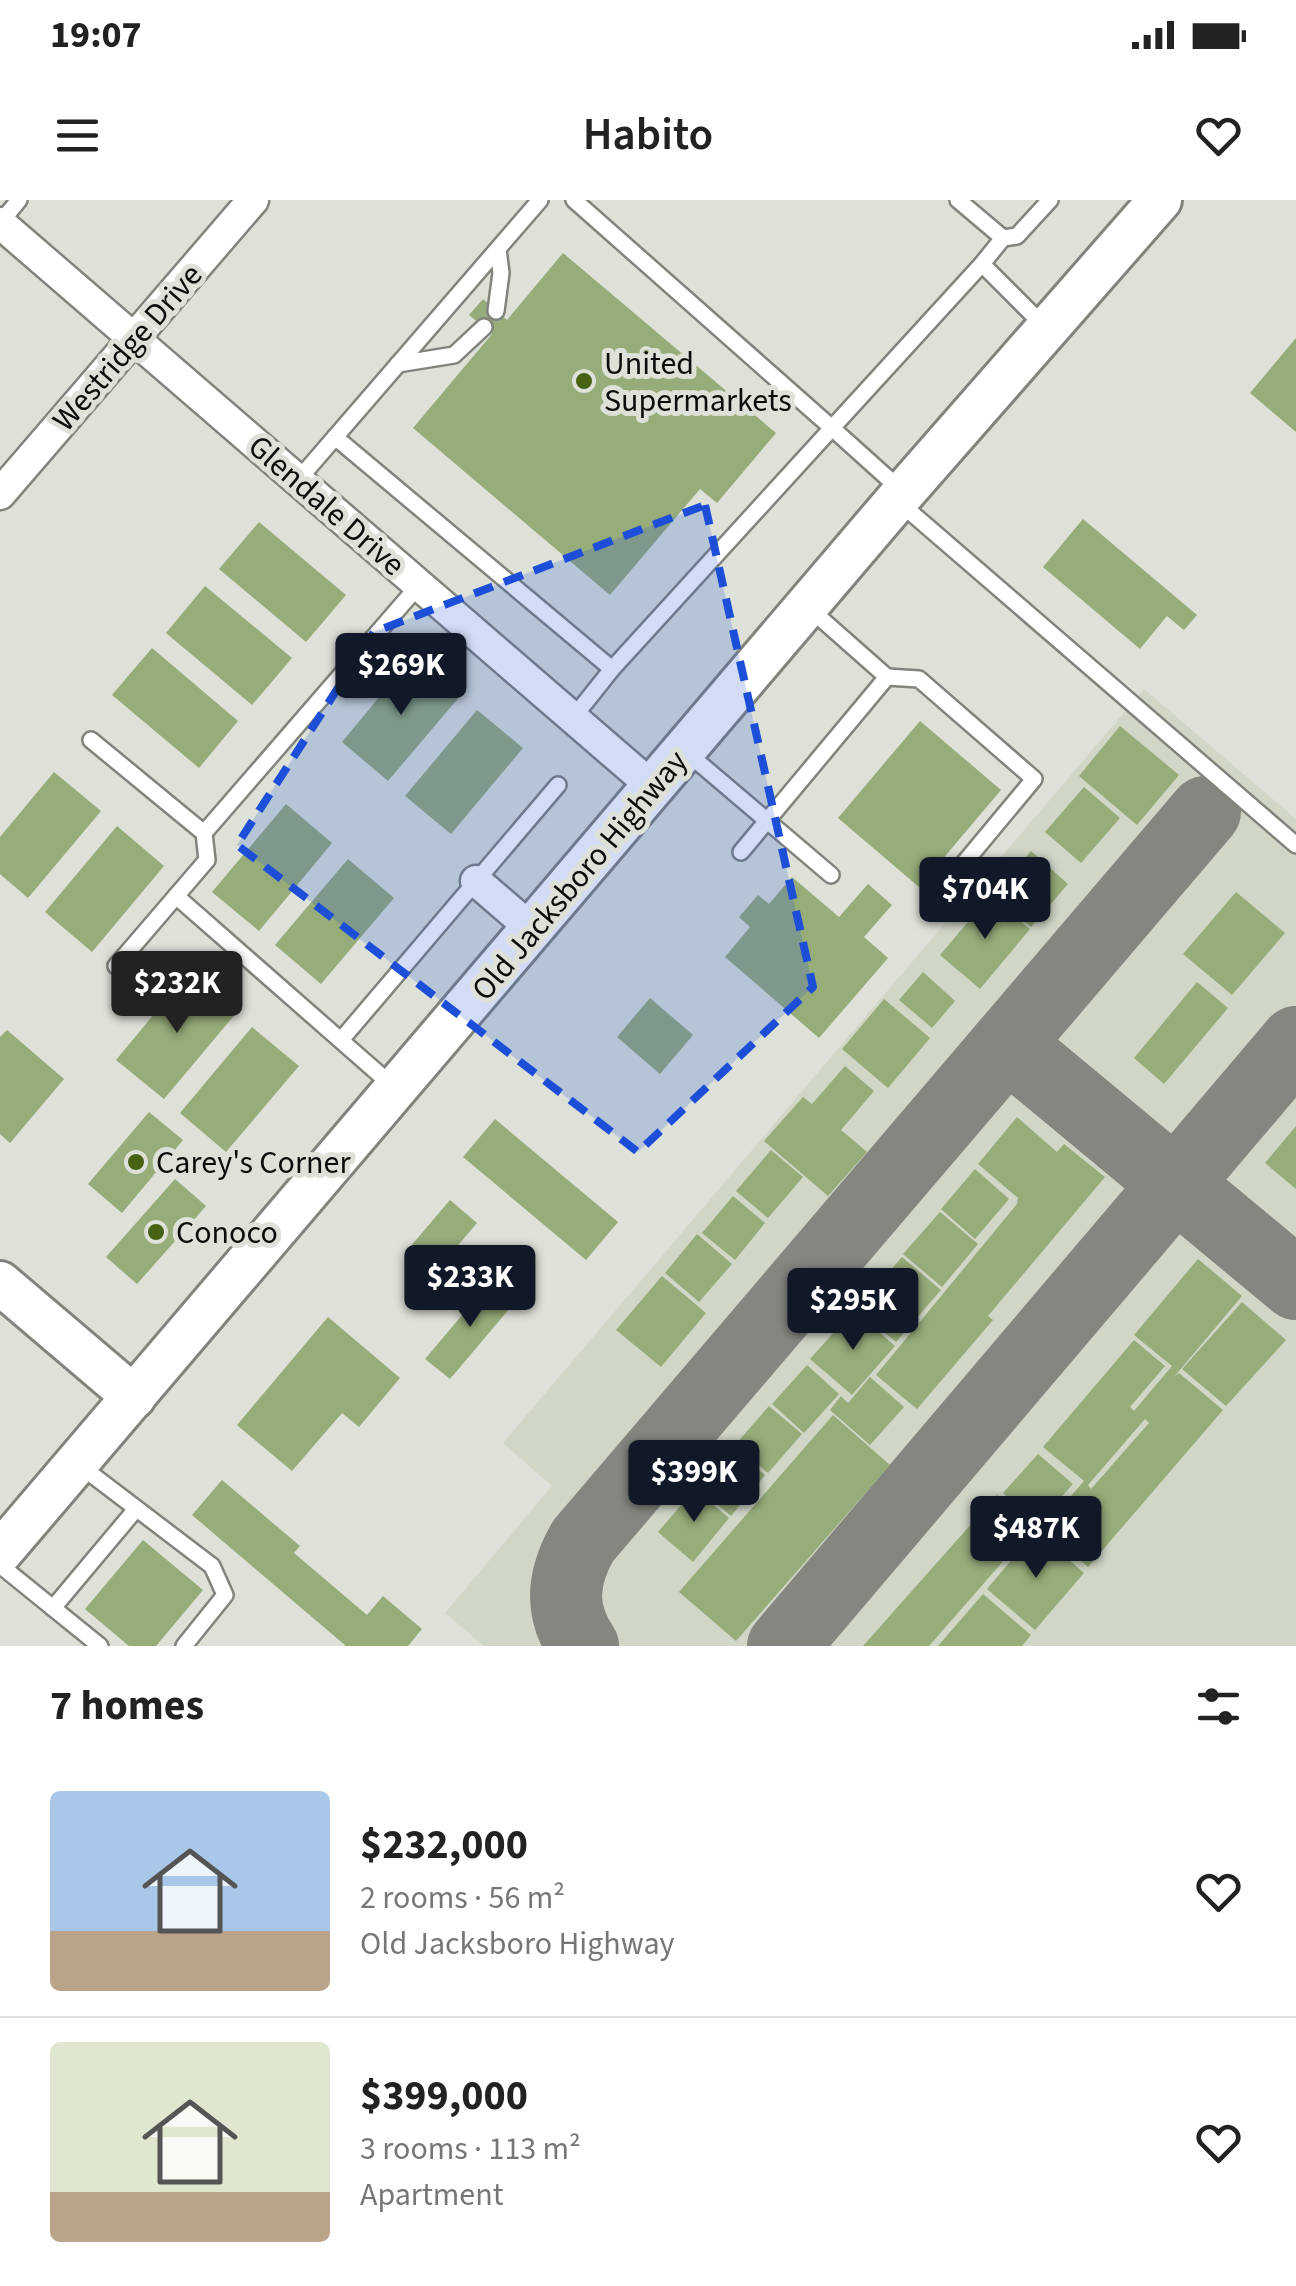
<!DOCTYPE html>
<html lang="en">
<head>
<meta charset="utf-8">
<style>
  :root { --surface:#fff; --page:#f6f6f6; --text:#222; --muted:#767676; --line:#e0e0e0; --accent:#111827 }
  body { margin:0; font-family:"Source Sans 3",sans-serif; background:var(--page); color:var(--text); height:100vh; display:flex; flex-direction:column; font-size:38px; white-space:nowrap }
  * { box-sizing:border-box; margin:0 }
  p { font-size:32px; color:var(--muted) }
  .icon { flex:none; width:55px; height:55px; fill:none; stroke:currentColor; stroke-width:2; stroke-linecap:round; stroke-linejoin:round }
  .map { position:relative; height:1446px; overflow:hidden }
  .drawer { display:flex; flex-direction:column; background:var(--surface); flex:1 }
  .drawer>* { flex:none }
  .price { position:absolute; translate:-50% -85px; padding:0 22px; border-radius:10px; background:var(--accent); color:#fff; font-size:32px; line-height:65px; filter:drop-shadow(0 2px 5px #0008) }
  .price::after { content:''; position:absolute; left:50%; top:60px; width:30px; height:22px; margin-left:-15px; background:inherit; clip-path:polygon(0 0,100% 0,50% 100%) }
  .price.on { background:#222; color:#fff }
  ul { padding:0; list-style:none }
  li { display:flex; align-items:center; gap:30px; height:250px; padding:0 50px }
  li+li { border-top:2px solid var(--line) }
  li span { display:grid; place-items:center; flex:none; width:280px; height:200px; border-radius:10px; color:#555 }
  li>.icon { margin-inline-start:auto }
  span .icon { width:120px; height:120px; fill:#fffc; stroke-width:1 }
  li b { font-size:42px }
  h2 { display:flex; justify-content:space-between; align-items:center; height:120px; padding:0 50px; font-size:42px }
  .status { display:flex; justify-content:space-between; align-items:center; height:70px; padding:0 50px; background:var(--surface); direction:ltr }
  .status svg { height:28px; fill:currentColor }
  header { display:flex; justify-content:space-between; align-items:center; height:130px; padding:0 50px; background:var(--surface); font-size:45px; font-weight:600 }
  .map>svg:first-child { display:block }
</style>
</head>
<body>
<div class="status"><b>19:07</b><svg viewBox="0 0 49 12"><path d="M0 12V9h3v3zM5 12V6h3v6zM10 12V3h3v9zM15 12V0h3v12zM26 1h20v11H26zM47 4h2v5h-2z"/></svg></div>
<header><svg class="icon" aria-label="menu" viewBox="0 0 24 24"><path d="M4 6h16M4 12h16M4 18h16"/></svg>Habito<svg class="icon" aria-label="heart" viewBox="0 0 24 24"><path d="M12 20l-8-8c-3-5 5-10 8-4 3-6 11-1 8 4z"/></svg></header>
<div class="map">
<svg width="1296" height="1446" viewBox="0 0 1296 1446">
  <rect width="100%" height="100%" fill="#dde1d8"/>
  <polygon fill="#d0d7c7" points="1144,489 1296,619 1296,1446 484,1446 445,1413 552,1286 503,1243"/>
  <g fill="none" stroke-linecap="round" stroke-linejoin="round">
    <g stroke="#848680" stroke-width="72">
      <polyline points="1007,844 1296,1084"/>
      <path d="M583 1446C558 1410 563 1376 583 1341L1205 612"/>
      <polyline points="783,1446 1296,842"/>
    </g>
  </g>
  <g fill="#96ac79" fill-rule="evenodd">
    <polygon points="563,53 776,233 717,303 700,289 610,395 413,228 492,134 469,115 483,99 507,120"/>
    <polygon points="1296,138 1296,232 1250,193"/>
    <polygon points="1083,319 1197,415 1184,430 1167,416 1140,449 1043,367"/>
    <polygon points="259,322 346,395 306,442 219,369"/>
    <polygon points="205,386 292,458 252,505 166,433"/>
    <polygon points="152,448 238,521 199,568 112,495"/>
    <polygon points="414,455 461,495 388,581 342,542"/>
    <polygon points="477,510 523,548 451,634 405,596"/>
    <polygon points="920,521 1001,590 919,687 838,618"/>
    <polygon points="1120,526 1179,575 1137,625 1079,576"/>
    <polygon points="54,572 101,611 28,698 0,674 0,637"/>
    <polygon points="1084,587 1120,618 1081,663 1045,632"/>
    <polygon points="286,604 332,643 259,731 212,692"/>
    <polygon points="117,626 164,666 92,752 45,712"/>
    <polygon points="1031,651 1068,684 1031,727 994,695"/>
    <polygon points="348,659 394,698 321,784 275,745"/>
    <polygon points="792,677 839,717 868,684 892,705 864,737 888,758 819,838 725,757 750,727 739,717 758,695 769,704"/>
    <polygon points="1236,692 1285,733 1232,795 1183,754"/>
    <polygon points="990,696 1030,729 980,789 940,755"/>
    <polygon points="189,772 237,812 164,899 116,860"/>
    <polygon points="923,772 955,801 932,828 899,800"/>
    <polygon points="1197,782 1228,808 1164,884 1134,858"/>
    <polygon points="650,798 693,835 660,874 617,837"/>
    <polygon points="884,799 930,838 888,888 842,849"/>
    <polygon points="252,827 299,866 226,952 180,913"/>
    <polygon points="7,830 64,879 10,943 0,934 0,837"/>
    <polygon points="845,866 874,891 841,930 867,952 828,996 764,941 803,897 812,904"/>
    <polygon points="149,912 183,940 122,1013 88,984"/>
    <polygon points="1017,917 1057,952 1064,944 1105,977 988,1116 993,1120 917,1209 876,1175 1017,1004 1018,998 978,964"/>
    <polygon points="495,919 618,1022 586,1060 463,957"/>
    <polygon points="1296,926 1296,989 1265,963"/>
    <polygon points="771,950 803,977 768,1018 736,991"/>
    <polygon points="975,969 1009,999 975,1039 941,1009"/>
    <polygon points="175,979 206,1006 137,1084 106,1057"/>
    <polygon points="733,996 765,1023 735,1060 702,1033"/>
    <polygon points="450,1000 477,1023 437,1070 410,1047"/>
    <polygon points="940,1012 978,1044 942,1087 903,1054"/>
    <polygon points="697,1034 732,1064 699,1102 665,1073"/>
    <polygon points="902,1057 941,1090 896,1142 857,1109"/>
    <path d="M1198 1059 1242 1096 1174 1177 1179 1173 1223 1210 1088 1367 1043 1328 1084 1281 1043 1247 1134 1140 1165 1166 1130 1207 1134 1211 1172 1166 1134 1135ZM1145 1219 1149 1223 1091 1289 1088 1285Z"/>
    <polygon points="662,1076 706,1113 661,1167 616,1130"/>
    <polygon points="490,1082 515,1102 450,1179 425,1159"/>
    <polygon points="1242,1102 1286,1140 1226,1206 1182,1169"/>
    <polygon points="854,1110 895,1146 852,1195 810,1159"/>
    <polygon points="328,1117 400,1178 359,1227 342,1213 292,1271 237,1225"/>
    <polygon points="807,1165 839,1194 804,1233 772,1204"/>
    <polygon points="870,1177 904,1207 870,1245 830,1210 841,1196 848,1203"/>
    <polygon points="769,1206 802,1234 768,1273 735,1245"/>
    <polygon points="833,1215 890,1265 736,1441 679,1392"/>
    <polygon points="732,1247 765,1275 731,1316 697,1288"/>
    <polygon points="1038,1254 1073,1284 1037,1324 1003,1293"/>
    <polygon points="222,1280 300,1346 294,1353 367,1415 383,1396 422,1429 408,1446 346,1446 192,1315"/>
    <polygon points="695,1289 729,1318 693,1362 658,1332"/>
    <polygon points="997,1295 1033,1327 929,1446 863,1446"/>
    <polygon points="1036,1331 1084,1373 1035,1430 987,1389"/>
    <polygon points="143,1340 203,1390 156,1446 129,1446 85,1409"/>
    <polygon points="983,1394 1031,1435 1022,1446 938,1446"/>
  </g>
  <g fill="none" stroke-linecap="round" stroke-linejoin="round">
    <g stroke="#81847c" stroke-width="20">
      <g id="lane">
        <polyline points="574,0 832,228 982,64 1044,126"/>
        <polyline points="958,0 1003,38 982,64"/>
        <polyline points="0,23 19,0"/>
        <polyline points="1003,38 1017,36 1050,0"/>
        <polyline points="496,111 501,73 498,49"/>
        <polyline points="398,164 454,155 484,127"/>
        <polyline points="335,237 612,469 573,518"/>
        <polyline points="298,280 540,0"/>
        <polyline points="900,303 1296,645"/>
        <polyline points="612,469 832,228 902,291"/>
        <polyline points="887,477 919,479 1034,579 940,692"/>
        <polyline points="91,540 204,633"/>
        <polyline points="685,551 831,675"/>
        <polyline points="741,652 887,477 810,409"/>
        <polyline points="176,696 395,888"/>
        <polyline points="116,766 207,660 204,633 419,385"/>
        <polyline points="341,840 558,585"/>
        <polyline points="78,1264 212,1366 225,1395 184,1446"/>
        <polyline points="0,1365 100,1446"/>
        <polyline points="53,1408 136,1309"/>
      </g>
    </g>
    <g stroke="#81847c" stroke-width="35">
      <g id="street">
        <polyline points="0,23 654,588"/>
        <polyline points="0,294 253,0"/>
        <polyline points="476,681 533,730"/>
      </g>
    </g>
    <g stroke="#81847c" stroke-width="48">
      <g id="secondary">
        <polyline points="0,1083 134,1197"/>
        <polyline points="0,1353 897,300 1160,0"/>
      </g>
    </g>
    <use href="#lane" stroke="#fff" stroke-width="15"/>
    <use href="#street" stroke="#fff" stroke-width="30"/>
    <use href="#secondary" stroke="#fff" stroke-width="42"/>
  </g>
  <path fill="#1d4ed8" fill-opacity="0.2" stroke="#1d4ed8" stroke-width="8" stroke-dasharray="20 12" stroke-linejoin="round" d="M705 305 813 787 638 952 237 645 374 432Z"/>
  <g fill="#476213" stroke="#dde1d8" stroke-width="4">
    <circle cx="584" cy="181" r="10"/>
    <circle cx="136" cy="962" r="10"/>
    <circle cx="156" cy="1032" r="10"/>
  </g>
  <g text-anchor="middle" stroke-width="10" stroke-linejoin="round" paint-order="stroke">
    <g font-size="32" fill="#0c0d0a" stroke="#dde1d8">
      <text transform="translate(127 147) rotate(-49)" y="11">Westridge Drive</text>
      <text transform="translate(327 305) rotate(41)" y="11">Glendale Drive</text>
      <text transform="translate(579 675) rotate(-50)" y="11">Old Jacksboro Highway</text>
    </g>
    <g font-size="32" fill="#0c0d0a" stroke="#dde1d8" text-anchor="start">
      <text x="604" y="174">United<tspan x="604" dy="37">Supermarkets</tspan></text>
      <text x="156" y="973">Carey's Corner</text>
      <text x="176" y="1043">Conoco</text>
    </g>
  </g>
</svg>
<b class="price" style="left:401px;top:518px">$269K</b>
<b class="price" style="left:985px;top:742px">$704K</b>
<b class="price on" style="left:177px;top:836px">$232K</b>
<b class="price" style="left:470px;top:1130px">$233K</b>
<b class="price" style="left:853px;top:1153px">$295K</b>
<b class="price" style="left:694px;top:1325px">$399K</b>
<b class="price" style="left:1036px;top:1381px">$487K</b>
</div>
<section class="drawer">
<h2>7 homes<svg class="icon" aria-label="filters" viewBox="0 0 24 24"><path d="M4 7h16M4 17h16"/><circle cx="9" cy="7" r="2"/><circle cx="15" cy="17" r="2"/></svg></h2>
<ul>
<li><span style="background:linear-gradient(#a9c7e8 70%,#b9a48a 0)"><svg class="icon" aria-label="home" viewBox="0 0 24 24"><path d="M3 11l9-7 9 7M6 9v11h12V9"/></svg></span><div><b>$232,000</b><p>2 rooms · 56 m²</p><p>Old Jacksboro Highway</p></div><svg class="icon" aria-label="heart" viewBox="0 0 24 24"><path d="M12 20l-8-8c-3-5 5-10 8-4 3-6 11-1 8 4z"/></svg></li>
<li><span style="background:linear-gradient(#dfe7d0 75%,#b9a48a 0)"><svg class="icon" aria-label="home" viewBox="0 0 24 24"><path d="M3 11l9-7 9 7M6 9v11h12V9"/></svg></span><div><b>$399,000</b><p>3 rooms · 113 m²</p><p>Apartment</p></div><svg class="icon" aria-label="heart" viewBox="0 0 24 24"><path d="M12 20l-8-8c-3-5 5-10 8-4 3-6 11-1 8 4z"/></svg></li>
</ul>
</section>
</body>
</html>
